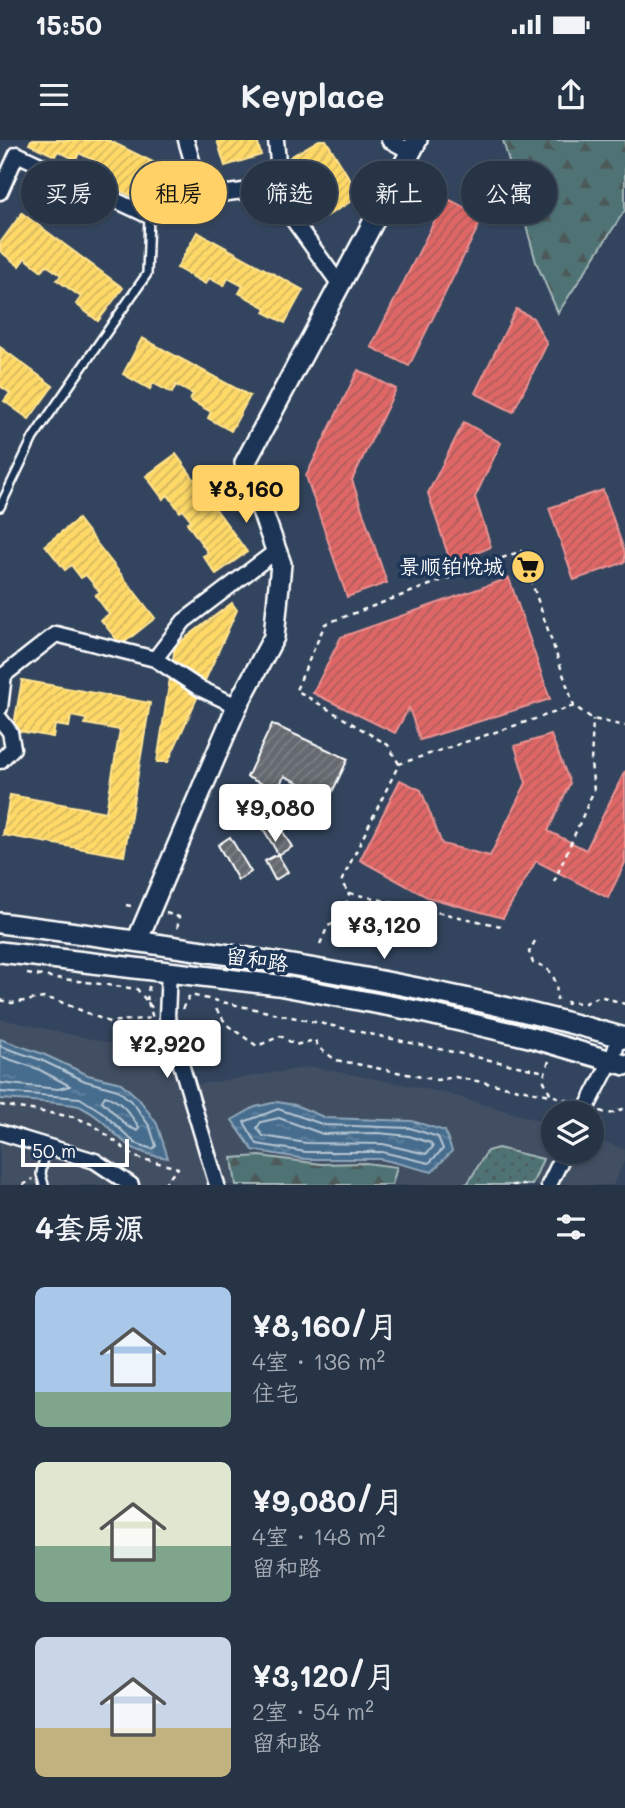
<!DOCTYPE html>
<html lang="zh">
<head>
<meta charset="utf-8">
<style>
  :root { --surface:#263446; --page:#2e3c4d; --text:#f1f3f6; --muted:#a4aab3; --line:#424f5f; --accent:#ffd166 }
  body { margin:0; font-family:Mali,"LXGW WenKai TC",sans-serif; background:var(--page); color:var(--text); height:100vh; display:flex; flex-direction:column; font-size:26px; white-space:nowrap }
  * { box-sizing:border-box; margin:0 }
  p { font-size:23px; color:var(--muted) }
  .icon { flex:none; width:38px; height:38px; fill:none; stroke:currentColor; stroke-width:2; stroke-linecap:round; stroke-linejoin:round }
  .map { position:relative; height:1045px; overflow:hidden }
  .sheet { display:flex; flex-direction:column; background:var(--surface); flex:1 }
  .sheet>* { flex:none }
  .hud { position:absolute; left:21px; top:21px; width:584px; height:63px; display:flex; gap:14px }
  .tools { position:absolute; left:541px; top:961px; display:grid; gap:14px }
  .tools a { display:grid; place-items:center; width:63px; height:63px; border-radius:50%; background:var(--surface); box-shadow:0 2px 5px #0004,0 0 0 2px var(--line); font-size:35px }
  .scale { position:absolute; left:21px; bottom:18px; width:108px; box-sizing:border-box; padding-left:7px; border:4px solid #fff; border-top:0; font-size:19px; line-height:24px; white-space:nowrap; color:#fff; -webkit-text-stroke:5px #1d3557; paint-order:stroke }
  .price { position:absolute; translate:-50% -60px; padding:0 16px; border-radius:7px; background:#fff; color:#222; font-size:23px; line-height:46px; filter:drop-shadow(0 2px 4px #0008) }
  .price::after { content:''; position:absolute; left:50%; top:42px; width:21px; height:16px; margin-left:-10px; background:inherit; clip-path:polygon(0 0,100% 0,50% 100%) }
  .price.on { background:var(--accent); color:#111 }
  ul { padding:0; list-style:none }
  li { display:flex; align-items:center; gap:21px; height:175px; padding:0 35px }
  li span { display:grid; place-items:center; flex:none; width:196px; height:140px; border-radius:10px; color:#555 }
  li>.icon { margin-inline-start:auto }
  span .icon { width:84px; height:84px; fill:#fffc; stroke-width:1 }
  li b { font-size:30px }
  h2 { display:flex; justify-content:space-between; align-items:center; height:84px; padding:0 35px; font-size:30px }
  .pill { padding:0 24px; border-radius:32px; background:var(--surface); box-shadow:0 2px 5px #0004,0 0 0 2px var(--line); font-size:24px; line-height:63px }
  .pill.on { background:var(--accent); color:#111 }
  .status { display:flex; justify-content:space-between; align-items:center; height:49px; padding:0 35px; background:var(--surface); direction:ltr }
  .status svg { height:19px; fill:currentColor }
  header { display:flex; justify-content:space-between; align-items:center; height:91px; padding:0 35px; background:var(--surface); font-size:32px; font-weight:700 }
  .map>svg:first-child { display:block }
</style>
</head>
<body>
<div class="status"><b>15:50</b><svg viewBox="0 0 49 12"><path d="M0 12V9h3v3zM5 12V6h3v6zM10 12V3h3v9zM15 12V0h3v12zM26 1h20v11H26zM47 4h2v5h-2z"/></svg></div>
<header><svg class="icon" aria-label="menu" viewBox="0 0 24 24"><path d="M4 6h16M4 12h16M4 18h16"/></svg>Keyplace<svg class="icon" aria-label="share" viewBox="0 0 24 24"><path d="M12 15V3M7 8l5-5 5 5M5 13v7h14v-7"/></svg></header>
<div class="map">
<svg width="625" height="1045" viewBox="0 0 625 1045">
  <defs>
    <pattern id="grass-dots" width="8" height="8" patternUnits="userSpaceOnUse" patternTransform="scale(1.75)"><rect width="8" height="8" fill="#507374"/><path d="M2 2h.1M6 6h.1" fill="none" stroke="#4d5a5a" stroke-width="1.8" stroke-linecap="round"/></pattern>
    <pattern id="forest-firs" width="22" height="20" patternUnits="userSpaceOnUse" patternTransform="scale(1.75)"><rect width="22" height="20" fill="#507374"/><path d="M5 1l3.5 6h-7zM16 11l3.5 6h-7z" fill="#4d5a5a"/></pattern>
    <pattern id="water-ripples" width="26" height="14" patternUnits="userSpaceOnUse" patternTransform="scale(1.75)"><rect width="26" height="14" fill="#466d8e"/><path d="M2 4q2-2 4 0t4 0M15 11q2-2 4 0t4 0" fill="none" stroke="#62839f"/></pattern>
    <pattern id="homes-hatch" width="6" height="6" patternUnits="userSpaceOnUse" patternTransform="scale(1.75)"><rect width="6" height="6" fill="#ffd966"/><path d="M-1 1l2-2M0 6l6-6M5 7l2-2" fill="none" stroke="#d2b660"/></pattern>
    <pattern id="shops-hatch" width="6" height="6" patternUnits="userSpaceOnUse" patternTransform="scale(1.75)"><rect width="6" height="6" fill="#e06666"/><path d="M-1 1l2-2M0 6l6-6M5 7l2-2" fill="none" stroke="#ac5d5d"/></pattern>
    <pattern id="building-hatch" width="6" height="6" patternUnits="userSpaceOnUse" patternTransform="scale(1.75)"><rect width="6" height="6" fill="#656a70"/><path d="M-1 1l2-2M0 6l6-6M5 7l2-2" fill="none" stroke="#7c8085"/></pattern>
  </defs>
  <rect width="100%" height="100%" fill="#33455e"/>
  <filter id="ink" filterUnits="userSpaceOnUse"><feTurbulence type="fractalNoise" baseFrequency=".0143" numOctaves="2"/><feDisplacementMap in="SourceGraphic" scale="14" xChannelSelector="R" yChannelSelector="G"/><feConvolveMatrix kernelMatrix="1 2 1 2 8 2 1 2 1" color-interpolation-filters="sRGB"/></filter>
  <g filter="url(#ink)">
    <polygon fill="#425063" points="0,879 150,912 187,946 313,927 441,952 553,985 553,1012 592,1012 592,997 625,1010 625,1019 613,1045 0,1045"/>
    <polygon fill="url(#grass-dots)" stroke="#a8b9ba" stroke-width="2" points="498,1008 543,1019 532,1045 462,1045 468,1043 487,1011"/>
    <g fill="url(#forest-firs)" stroke="#a8b9ba" stroke-width="2">
      <polygon points="503,0 625,0 625,70 558,173 536,122"/>
      <polygon points="260,1016 321,1024 366,1023 397,1027 392,1045 236,1045 232,1018"/>
    </g>
    <g fill="url(#water-ripples)" stroke="#90a7bb" stroke-width="2">
      <path d="M0 899 43 914 88 935 121 943 139 959 157 984 168 1018C115 1012 120 987 81 967 75 963 12 960 0 959Z"/>
      <polygon points="277,962 295,965 326,978 412,981 445,991 452,1011 432,1032 381,1019 305,1019 253,1010 232,980 255,967"/>
    </g>
    <g fill="url(#homes-hatch)" stroke="#ffe494" stroke-width="2">
      <polygon points="31,0 108,0 157,24 140,60 112,47 116,38 94,27 97,22 79,13 76,20 58,11 55,16 29,4"/>
      <polygon points="217,0 257,0 261,15 225,26"/>
      <polygon points="319,0 326,0 360,56 315,83 297,52 307,46 290,17"/>
      <polygon points="22,73 123,148 98,181 76,164 81,157 57,140 61,135 46,125 42,131 25,118 19,126 0,111 0,103"/>
      <polygon points="197,92 303,150 285,183 264,172 266,168 239,153 243,146 228,138 224,146 209,138 206,144 177,128"/>
      <polygon points="142,198 250,256 231,291 208,278 211,272 190,260 193,254 176,245 172,253 153,243 150,249 123,234"/>
      <polygon points="0,207 53,246 29,279 4,261 10,253 0,246"/>
      <polygon points="176,314 247,412 216,434 203,416 208,413 187,383 191,380 183,370 180,372 168,355 163,359 146,336"/>
      <polygon points="78,379 155,478 121,505 101,480 109,474 95,455 100,452 86,435 81,438 71,425 65,430 45,405"/>
      <polygon points="232,463 237,470 168,622 157,622 175,506"/>
      <polygon points="22,540 150,563 124,716 3,695 10,655 106,672 120,590 85,584 86,579 71,576 69,587 55,585 53,597 13,590"/>
    </g>
    <g fill="url(#shops-hatch)" stroke="#e99494" stroke-width="2">
      <polygon points="446,58 483,77 409,226 371,207"/>
      <polygon points="516,169 533,178 547,204 513,272 475,253"/>
      <polygon points="358,230 396,249 352,340 387,443 347,457 306,336"/>
      <polygon points="464,282 501,303 475,357 491,407 451,424 428,353"/>
      <polygon points="603,350 625,413 625,422 574,440 549,368"/>
      <polygon points="509,438 550,559 420,600 409,568 395,593 313,553 341,497"/>
      <polygon points="551,595 570,643 548,691 586,710 625,631 625,723 608,758 536,721 503,778 427,757 360,720 400,640 421,650 442,704 490,716 526,643 515,606"/>
    </g>
    <g fill="none" stroke-linecap="round" stroke-linejoin="round">
      <g stroke="#b5c5d2" stroke-width="2">
        <polyline points="0,906 41,920 85,941 118,950 134,964 150,987 156,1006 152,1009 135,1003 102,972 80,958 0,952"/>
        <polyline points="0,916 38,929 70,946 58,949 0,943"/>
        <path d="M105 956C121 960 130 974 139 987L138 991 127 986 102 961Z"/>
        <polygon points="278,969 325,985 410,988 438,997 443,1009 429,1023 382,1012 306,1012 257,1004 244,982"/>
        <polygon points="279,978 323,994 378,993 409,996 431,1003 433,1007 426,1014 383,1004 306,1003 263,996 257,988 261,982"/>
      </g>
    </g>
    <g fill="url(#building-hatch)" stroke="#fff" stroke-width="2">
      <polygon points="272,584 348,619 323,671 295,658 302,644 284,636 277,651 247,637"/>
      <polygon points="270,670 292,707 278,715 288,732 275,740 265,721 278,714 257,678"/>
      <polygon points="230,697 251,732 238,740 218,705"/>
    </g>
    <g fill="none" stroke-linecap="round" stroke-linejoin="round">
      <g stroke="#fff" stroke-width="12">
        <g id="lane">
          <polyline points="0,367 33,298 147,134 149,76"/>
          <polyline points="44,1045 41,1034 46,1005"/>
        </g>
      </g>
      <g stroke="#fff" stroke-width="19">
        <g id="street">
          <polyline points="186,0 193,24 196,57"/>
          <polyline points="389,0 411,12"/>
          <polyline points="0,52 17,14 149,76 178,69 196,57 251,50 281,63 340,145"/>
          <polyline points="264,55 279,33 276,0"/>
          <polyline points="155,519 184,481 276,411"/>
          <polyline points="0,568 4,535 56,494 155,519 199,548 237,566"/>
          <polyline points="0,579 10,592 13,608 0,621"/>
          <polyline points="169,830 167,877 217,1045"/>
          <polyline points="584,973 612,919 620,896"/>
          <polyline points="0,992 95,1021 131,1045"/>
          <polyline points="549,1045 565,1012"/>
        </g>
      </g>
      <g stroke="#fff" stroke-width="24">
        <g id="secondary">
          <path d="M0 783C210 810 421 840 625 898"/>
          <polyline points="137,801 237,566 274,497 281,424 245,323 417,0"/>
          <polyline points="0,812 278,845 417,871 529,897 625,925"/>
        </g>
      </g>
      <g stroke="#fff" stroke-width="2.5" stroke-dasharray="5 5" stroke-linecap="butt">
        <polyline points="399,624 388,605 296,550 325,484 521,411 574,566"/>
        <polyline points="554,742 594,650 591,623 593,579"/>
        <polyline points="126,765 135,767"/>
        <polyline points="166,773 179,777 177,791"/>
        <polyline points="342,780 405,794 415,793 420,787 423,769"/>
        <polyline points="501,786 349,753 341,742 399,624 574,566 593,579 625,586"/>
        <path d="M535 801 529 812 533 823C554 827 557 841 557 860"/>
        <polyline points="320,804 328,786 342,780 349,753"/>
        <polyline points="27,834 137,849 153,869"/>
        <polyline points="149,846 147,859 154,860"/>
        <polyline points="0,860 12,863 44,858 56,860 109,882 153,878 148,862"/>
        <polyline points="567,865 567,862 585,863 600,856 625,864"/>
        <polyline points="182,869 190,855 545,932"/>
        <polyline points="216,869 227,885 257,906 281,896 295,905 315,900 319,908 336,920 437,940 455,937 551,955"/>
        <polyline points="549,921 543,939 551,955 574,962"/>
        <polyline points="0,965 74,977 94,985 135,1017 178,1028 163,1045"/>
        <polyline points="600,971 609,974 625,968"/>
        <polyline points="23,1045 33,1039"/>
        <polyline points="512,1045 526,1045"/>
      </g>
      <use href="#lane" stroke="#1d3557" stroke-width="7"/>
      <use href="#street" stroke="#1d3557" stroke-width="14"/>
      <use href="#secondary" stroke="#1d3557" stroke-width="19"/>
    </g>
  </g>
  <defs>
    <g id="supermarket-disc" transform="scale(1.75)"><circle r="9.5" fill="#ffd166" stroke="#1d3557"/><path d="M-6-5.5h2.5l.6 2H6L4.5 2H-2.5L-4.4-4H-6ZM-1.5 3.2a1.3 1.3 0 1 0 .1 0ZM3 3.2a1.3 1.3 0 1 0 .1 0Z" fill="#111"/></g>
  </defs>
  <g fill-rule="evenodd">
    <use href="#supermarket-disc" x="528" y="427"/>
  </g>
  <g text-anchor="middle" stroke-width="7" stroke-linejoin="round" paint-order="stroke">
    <g font-size="21" fill="#fff" stroke="#1d3557" text-anchor="end">
      <text x="504" y="434">景顺铂悦城</text>
    </g>
    <g font-size="21" fill="#fff" stroke="#1d3557">
      <text transform="translate(257 820) rotate(8)" y="7">留和路</text>
    </g>
  </g>
</svg>
<div class="tools">
<a><svg class="icon" aria-label="layers" viewBox="0 0 24 24"><path d="M12 4l9 5-9 5-9-5zM3 14l9 5 9-5"/></svg></a>
</div>
<div class="scale">50 m</div>
<b class="price on" style="left:246px;top:385px">¥8,160</b>
<b class="price" style="left:275px;top:704px">¥9,080</b>
<b class="price" style="left:384px;top:821px">¥3,120</b>
<b class="price" style="left:167px;top:940px">¥2,920</b>
<div class="hud">
<a class="pill">买房</a>
<a class="pill on">租房</a>
<a class="pill">筛选</a>
<a class="pill">新上</a>
<a class="pill">公寓</a>
</div>
</div>
<section class="sheet">
<h2>4套房源<svg class="icon" aria-label="filters" viewBox="0 0 24 24"><path d="M4 7h16M4 17h16"/><circle cx="9" cy="7" r="2"/><circle cx="15" cy="17" r="2"/></svg></h2>
<ul>
<li><span style="background:linear-gradient(#a9c7e8 75%,#7fa58c 0)"><svg class="icon" aria-label="home" viewBox="0 0 24 24"><path d="M3 11l9-7 9 7M6 9v11h12V9"/></svg></span><div><b>¥8,160/月</b><p>4室 · 136 m²</p><p>住宅</p></div></li>
<li><span style="background:linear-gradient(#dfe7d0 60%,#7fa58c 0)"><svg class="icon" aria-label="home" viewBox="0 0 24 24"><path d="M3 11l9-7 9 7M6 9v11h12V9"/></svg></span><div><b>¥9,080/月</b><p>4室 · 148 m²</p><p>留和路</p></div></li>
<li><span style="background:linear-gradient(#c9d6e8 65%,#c2b280 0)"><svg class="icon" aria-label="home" viewBox="0 0 24 24"><path d="M3 11l9-7 9 7M6 9v11h12V9"/></svg></span><div><b>¥3,120/月</b><p>2室 · 54 m²</p><p>留和路</p></div></li>
</ul>
</section>
</body>
</html>
